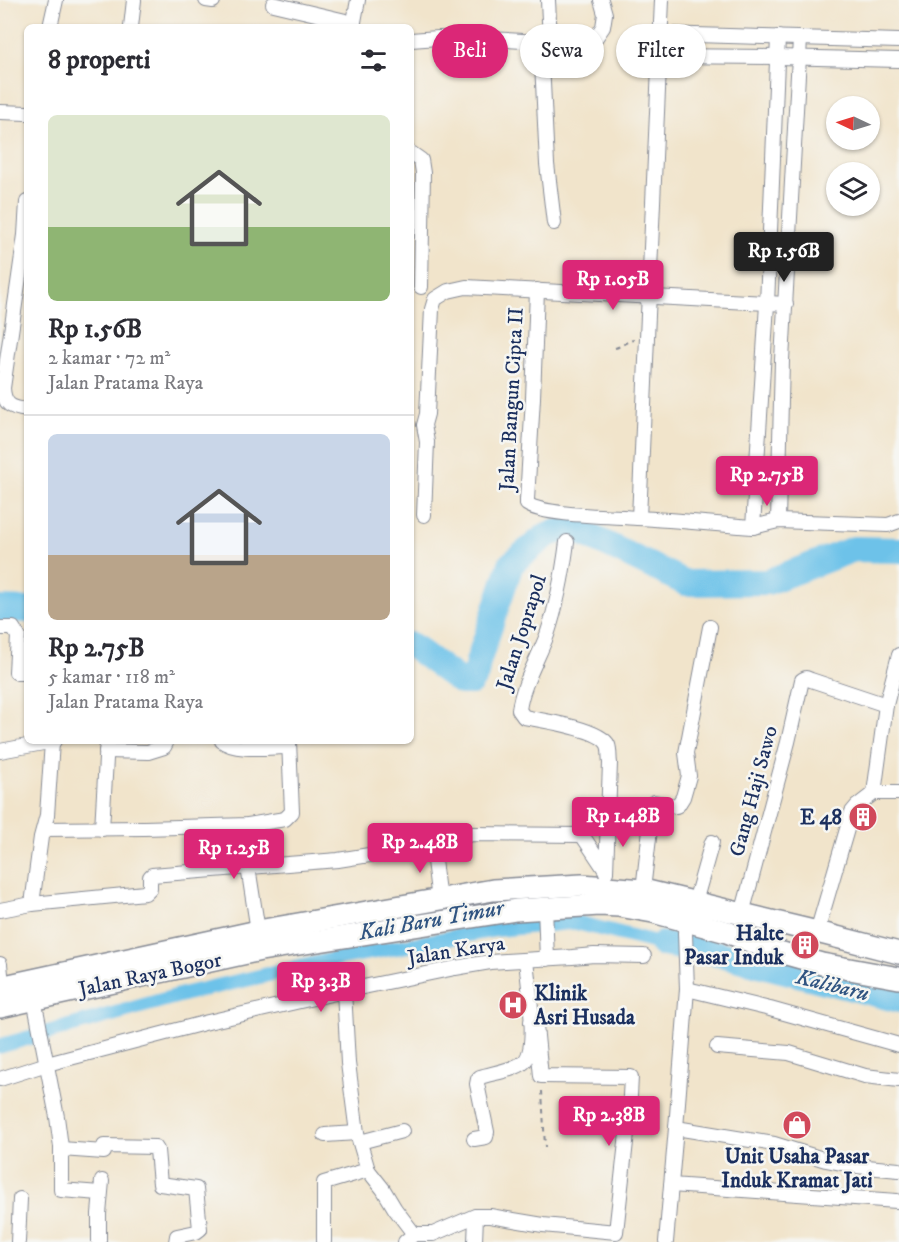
<!DOCTYPE html>
<html lang="id">
<head>
<meta charset="utf-8">
<style>
  :root { --surface:#fff; --page:#f2f2f3; --text:#2b2b33; --muted:#7c7c81; --line:#e1e1e2; --accent:#db2777 }
  body { margin:0; font-family:"IM FELL DW Pica",serif; background:var(--page); color:var(--text); height:100vh; display:flex; flex-direction:column; font-size:22px; white-space:nowrap }
  * { box-sizing:border-box; margin:0 }
  p { font-size:20px; color:var(--muted) }
  .icon { flex:none; width:33px; height:33px; fill:none; stroke:currentColor; stroke-width:2; stroke-linecap:round; stroke-linejoin:round }
  .map { position:relative; flex:1; overflow:hidden }
  .side { position:absolute; left:24px; top:24px; width:390px; height:720px; display:flex; flex-direction:column; background:var(--surface); border-radius:9px; box-shadow:0 2px 4px #0004 }
  .side>* { flex:none }
  .top-card { position:absolute; left:432px; top:24px; width:376px; height:54px; display:flex; gap:12px }
  .needle { width:39px; rotate:274deg }
  .buttons { position:absolute; left:826px; top:96px; display:grid; gap:12px }
  .buttons a { display:grid; place-items:center; width:54px; height:54px; border-radius:50%; background:var(--surface); box-shadow:0 2px 4px #0004; font-size:30px }
  .price { position:absolute; translate:-50% -51px; padding:0 14px; border-radius:6px; background:var(--accent); color:#fff; font-size:20px; line-height:39px; filter:drop-shadow(0 2px 3px #0008) }
  .price::after { content:''; position:absolute; left:50%; top:36px; width:18px; height:14px; margin-left:-9px; background:inherit; clip-path:polygon(0 0,100% 0,50% 100%) }
  .price.current { background:#222; color:#fff }
  ul { padding:0; list-style:none }
  li { display:grid; align-content:center; gap:12px; height:318px; padding:0 24px }
  li+li { border-top:2px solid var(--line) }
  li span { display:grid; place-items:center; height:186px; border-radius:9px; color:#555 }
  li>.icon { margin-inline-start:auto }
  span .icon { width:108px; height:108px; fill:#fffc; stroke-width:1 }
  li b { font-size:26px }
  h2 { display:flex; justify-content:space-between; align-items:center; height:72px; padding:0 24px; font-size:26px }
  .chip { padding:0 21px; border-radius:27px; background:var(--surface); box-shadow:0 2px 4px #0004; font-size:21px; line-height:54px }
  .chip.current { background:var(--accent); color:#fff }
  .map>svg:first-child { display:block }
</style>
</head>
<body>
<div class="map">
<svg width="899" height="1242" viewBox="0 0 899 1242">
  <rect width="100%" height="100%" fill="#f6f6f2"/>
  <filter id="ink" filterUnits="userSpaceOnUse"><feTurbulence type="fractalNoise" baseFrequency=".0167" numOctaves="2"/><feDisplacementMap in="SourceGraphic" scale="12" xChannelSelector="R" yChannelSelector="G"/><feConvolveMatrix kernelMatrix="1 2 1 2 8 2 1 2 1" color-interpolation-filters="sRGB"/></filter>
  <filter id="wash" filterUnits="userSpaceOnUse"><feTurbulence type="fractalNoise" baseFrequency=".008" numOctaves="4" result="noise"/><feDisplacementMap in="SourceGraphic" scale="24" xChannelSelector="R" yChannelSelector="G"/><feGaussianBlur stdDeviation="1.35" result="paint"/><feColorMatrix in="noise" values="0 0 0 0 0 0 0 0 0 0 0 0 0 0 0 0 0 1.4 0 .05"/><feComposite in="paint" operator="in"/></filter>
  <g filter="url(#wash)">
    <rect width="100%" height="100%" fill="#f1e4cb"/>
    <g fill="none" stroke-linecap="round" stroke-linejoin="round">
      <polyline stroke="#6dc2e9" stroke-width="15" points="0,1046 188,993 344,957 493,930 574,922 662,944"/>
      <g stroke="#6dc2e9" stroke-width="26">
        <polyline points="0,609 27,610"/>
        <polyline points="411,645 461,682 471,682 476,674 478,662 511,564 543,538 549,534 564,530 581,532 686,583 767,582 854,549 899,550"/>
        <polyline points="662,944 712,952 899,1000"/>
      </g>
    </g>
  </g>
  <g filter="url(#ink)">
    <g fill="none" stroke-linecap="round" stroke-linejoin="round">
      <g stroke="#868a94" stroke-width="16">
        <g id="minor">
          <polyline points="206,0 213,1"/>
          <polyline points="548,0 550,41"/>
          <polyline points="273,4 354,23"/>
          <polyline points="50,27 56,0"/>
          <polyline points="131,27 134,0"/>
          <polyline points="353,27 358,0"/>
          <polyline points="661,34 899,41"/>
          <polyline points="411,40 438,38 472,38 541,42 560,41 586,44 594,40 603,27 605,14 601,0"/>
          <polyline points="541,42 547,164 554,223"/>
          <polyline points="660,56 777,57 899,60"/>
          <polyline points="0,112 27,113"/>
          <polyline points="411,153 421,160 423,173 421,287"/>
          <path d="M27 202 25 235 3 388C4 405 11 408 27 410"/>
          <path d="M537 290 533 398 527 500V504C545 516 613 516 637 518 676 520 714 524 753 527L778 521 888 525 899 521"/>
          <polyline points="424,515 427,442 424,425 427,414 432,309 435,299 448,291 466,287 786,304"/>
          <polyline points="639,518 662,0"/>
          <polyline points="778,521 782,360 800,39"/>
          <polyline points="753,527 767,304 778,37"/>
          <path d="M567 542C563 573 557 605 547 635 538 659 522 685 519 710L524 717C541 720 601 729 608 745 610 750 609 758 610 763L606 872"/>
          <polyline points="0,628 13,628 18,636"/>
          <polyline points="18,636 16,672 18,673 27,673"/>
          <path d="M222 741C235 752 271 747 288 747"/>
          <polyline points="0,751 54,741"/>
          <polyline points="106,751 148,752 164,747 167,741"/>
          <polyline points="874,793 886,705 899,655"/>
          <polyline points="874,793 899,793"/>
          <polyline points="248,825 248,867 258,931"/>
          <polyline points="44,829 144,828 248,825 285,819 292,812 289,741"/>
          <polyline points="102,829 107,741"/>
          <polyline points="432,845 439,900"/>
          <polyline points="643,890 653,803 655,802 676,806 678,805 683,797 689,776 686,753 710,627"/>
          <polyline points="695,902 712,842"/>
          <polyline points="32,904 41,837 47,815 52,742"/>
          <polyline points="545,908 547,959"/>
          <polyline points="0,910 32,904 145,893 150,888 150,877 152,875 338,860 432,845 472,834 582,835 606,871"/>
          <polyline points="742,914 788,742 802,680 806,678 811,680 886,705"/>
          <polyline points="817,932 852,812 857,806 874,793"/>
          <polyline points="0,964 3,994"/>
          <polyline points="687,989 770,1009 899,1045"/>
          <polyline points="344,991 348,1063 357,1133 368,1170 383,1189 395,1209 414,1234 405,1242"/>
          <polyline points="33,994 57,1117 61,1147 61,1190 100,1193"/>
          <polyline points="717,1047 789,1053 865,1076 899,1080"/>
          <polyline points="0,1079 47,1064 208,1022 344,991 455,968 490,962 572,957 594,955 644,956"/>
          <polyline points="676,1128 774,1144 826,1160 856,1166 899,1170"/>
          <polyline points="325,1135 357,1133"/>
          <path d="M474 1139 486 1137 487 1132 477 1084 478 1079 480 1077C492 1073 515 1070 524 1062 539 1048 528 981 526 961"/>
          <polyline points="360,1142 402,1131"/>
          <polyline points="61,1149 104,1152 104,1146 155,1147 157,1150 160,1184 196,1189 200,1229 196,1232 177,1236 176,1242"/>
          <polyline points="671,1185 897,1201"/>
          <polyline points="414,1234 433,1234 475,1216 490,1216 543,1225 616,1232 629,1115 631,1077 541,1076 536,1026 531,1022"/>
          <polyline points="18,1242 20,1199"/>
          <polyline points="99,1242 99,1214 102,1181"/>
          <polyline points="324,1242 324,1183 368,1170"/>
          <polyline points="475,1242 476,1216"/>
          <polyline points="666,1242 676,1128 687,989 685,933 686,920"/>
        </g>
      </g>
      <g stroke="#868a94" stroke-width="24">
        <g id="highway">
          <polyline points="0,987 258,931 493,890 582,885 643,890 817,932 899,953"/>
          <polyline points="0,1007 261,950 516,910 600,905 619,906 653,912 727,932 772,950 822,964 899,978"/>
        </g>
      </g>
      <g stroke="#868a94" stroke-width="2" stroke-dasharray="4.5 4.5" stroke-linecap="butt">
        <path d="M615 348C623 346 626 341 634 340"/>
        <polyline points="542,1091 545,1147"/>
      </g>
      <use href="#minor" stroke="#fff" stroke-width="14"/>
      <use href="#highway" stroke="#fff" stroke-width="21"/>
    </g>
  </g>
  <defs>
    <g id="building-disc" transform="scale(1.5)"><circle r="9.5" fill="#d1495b" stroke="#f6f6f2"/><path d="M-4-6H4V6H1V3H-1V6H-4ZM-2.5-4.3h1.7v1.8h-1.7ZM.8-4.3h1.7v1.8H.8ZM-2.5-1h1.7V.8h-1.7ZM.8-1h1.7V.8H.8Z" fill="#fff"/></g>
    <g id="hospital-disc" transform="scale(1.5)"><circle r="9.5" fill="#d1495b" stroke="#f6f6f2"/><path d="M-5-5h3v3.5h4V-5h3V5h-3V1.5h-4V5h-3Z" fill="#fff"/></g>
    <g id="shop-disc" transform="scale(1.5)"><circle r="9.5" fill="#d1495b" stroke="#f6f6f2"/><path d="M-5-2.5h2.3a2.7 3.5 0 0 1 5.4 0H5L5.5 6h-11ZM-1.5-2.5h3a1.5 2.3 0 0 0-3 0Z" fill="#fff"/></g>
  </defs>
  <g fill-rule="evenodd">
    <use href="#building-disc" x="863" y="817"/>
    <use href="#building-disc" x="805" y="945"/>
    <use href="#hospital-disc" x="513" y="1005"/>
    <use href="#shop-disc" x="797" y="1125"/>
  </g>
  <g text-anchor="middle" stroke-width="5" stroke-linejoin="round" paint-order="stroke">
    <g font-size="21" fill="#1b2f5e" stroke="#f6f6f2">
      <text transform="translate(511 399) rotate(-87)" y="7">Jalan Bangun Cipta II</text>
      <text transform="translate(521 632) rotate(-72)" y="7">Jalan Joprapol</text>
      <text transform="translate(753 791) rotate(-75)" y="7">Gang Haji Sawo</text>
      <text transform="translate(456 950) rotate(-9)" y="7">Jalan Karya</text>
      <text transform="translate(150 974) rotate(-12)" y="7">Jalan Raya Bogor</text>
    </g>
    <g font-size="21" font-weight="bold" fill="#1b2f5e" stroke="#f6f6f2" text-anchor="end">
      <text x="842" y="824">E 48</text>
      <text x="784" y="940">Halte<tspan x="784" dy="24">Pasar Induk</tspan></text>
      <text x="534" y="1000" text-anchor="start">Klinik<tspan x="534" dy="24">Asri Husada</tspan></text>
      <text x="797" y="1163" text-anchor="middle">Unit Usaha Pasar<tspan x="797" dy="24">Induk Kramat Jati</tspan></text>
    </g>
    <g font-size="22" font-style="italic" fill="#305481" stroke="#f6f6f2">
      <text transform="translate(431 919) rotate(-10)" y="8">Kali Baru Timur</text>
      <text transform="translate(833 984) rotate(14)" y="8">Kalibaru</text>
    </g>
  </g>
</svg>
<div class="buttons">
<a><svg class="needle" viewBox="-14 -14 28 28"><path d="M0-13l5 13h-10z" fill="#e53935"/><path d="M0 13l5-13h-10z" fill="#7c7c81"/></svg></a>
<a><svg class="icon" aria-label="layers" viewBox="0 0 24 24"><path d="M12 4l9 5-9 5-9-5zM3 14l9 5 9-5"/></svg></a>
</div>
<b class="price current" style="left:784px;top:283px">Rp 1.56B</b>
<b class="price" style="left:613px;top:311px">Rp 1.05B</b>
<b class="price" style="left:767px;top:507px">Rp 2.75B</b>
<b class="price" style="left:623px;top:848px">Rp 1.48B</b>
<b class="price" style="left:420px;top:874px">Rp 2.48B</b>
<b class="price" style="left:234px;top:880px">Rp 1.25B</b>
<b class="price" style="left:321px;top:1013px">Rp 3.3B</b>
<b class="price" style="left:609px;top:1147px">Rp 2.38B</b>
<div class="top-card">
<a class="chip current">Beli</a>
<a class="chip">Sewa</a>
<a class="chip">Filter</a>
</div>
<section class="side">
<h2>8 properti<svg class="icon" aria-label="filters" viewBox="0 0 24 24"><path d="M4 7h16M4 17h16"/><circle cx="9" cy="7" r="2"/><circle cx="15" cy="17" r="2"/></svg></h2>
<ul>
<li><span style="background:linear-gradient(#dfe7d0 60%,#8fb573 0)"><svg class="icon" aria-label="home" viewBox="0 0 24 24"><path d="M3 11l9-7 9 7M6 9v11h12V9"/></svg></span><div><b>Rp 1.56B</b><p>2 kamar · 72 m²</p><p>Jalan Pratama Raya</p></div></li>
<li><span style="background:linear-gradient(#c9d6e8 65%,#b9a48a 0)"><svg class="icon" aria-label="home" viewBox="0 0 24 24"><path d="M3 11l9-7 9 7M6 9v11h12V9"/></svg></span><div><b>Rp 2.75B</b><p>5 kamar · 118 m²</p><p>Jalan Pratama Raya</p></div></li>
</ul>
</section>
</div>
</body>
</html>
